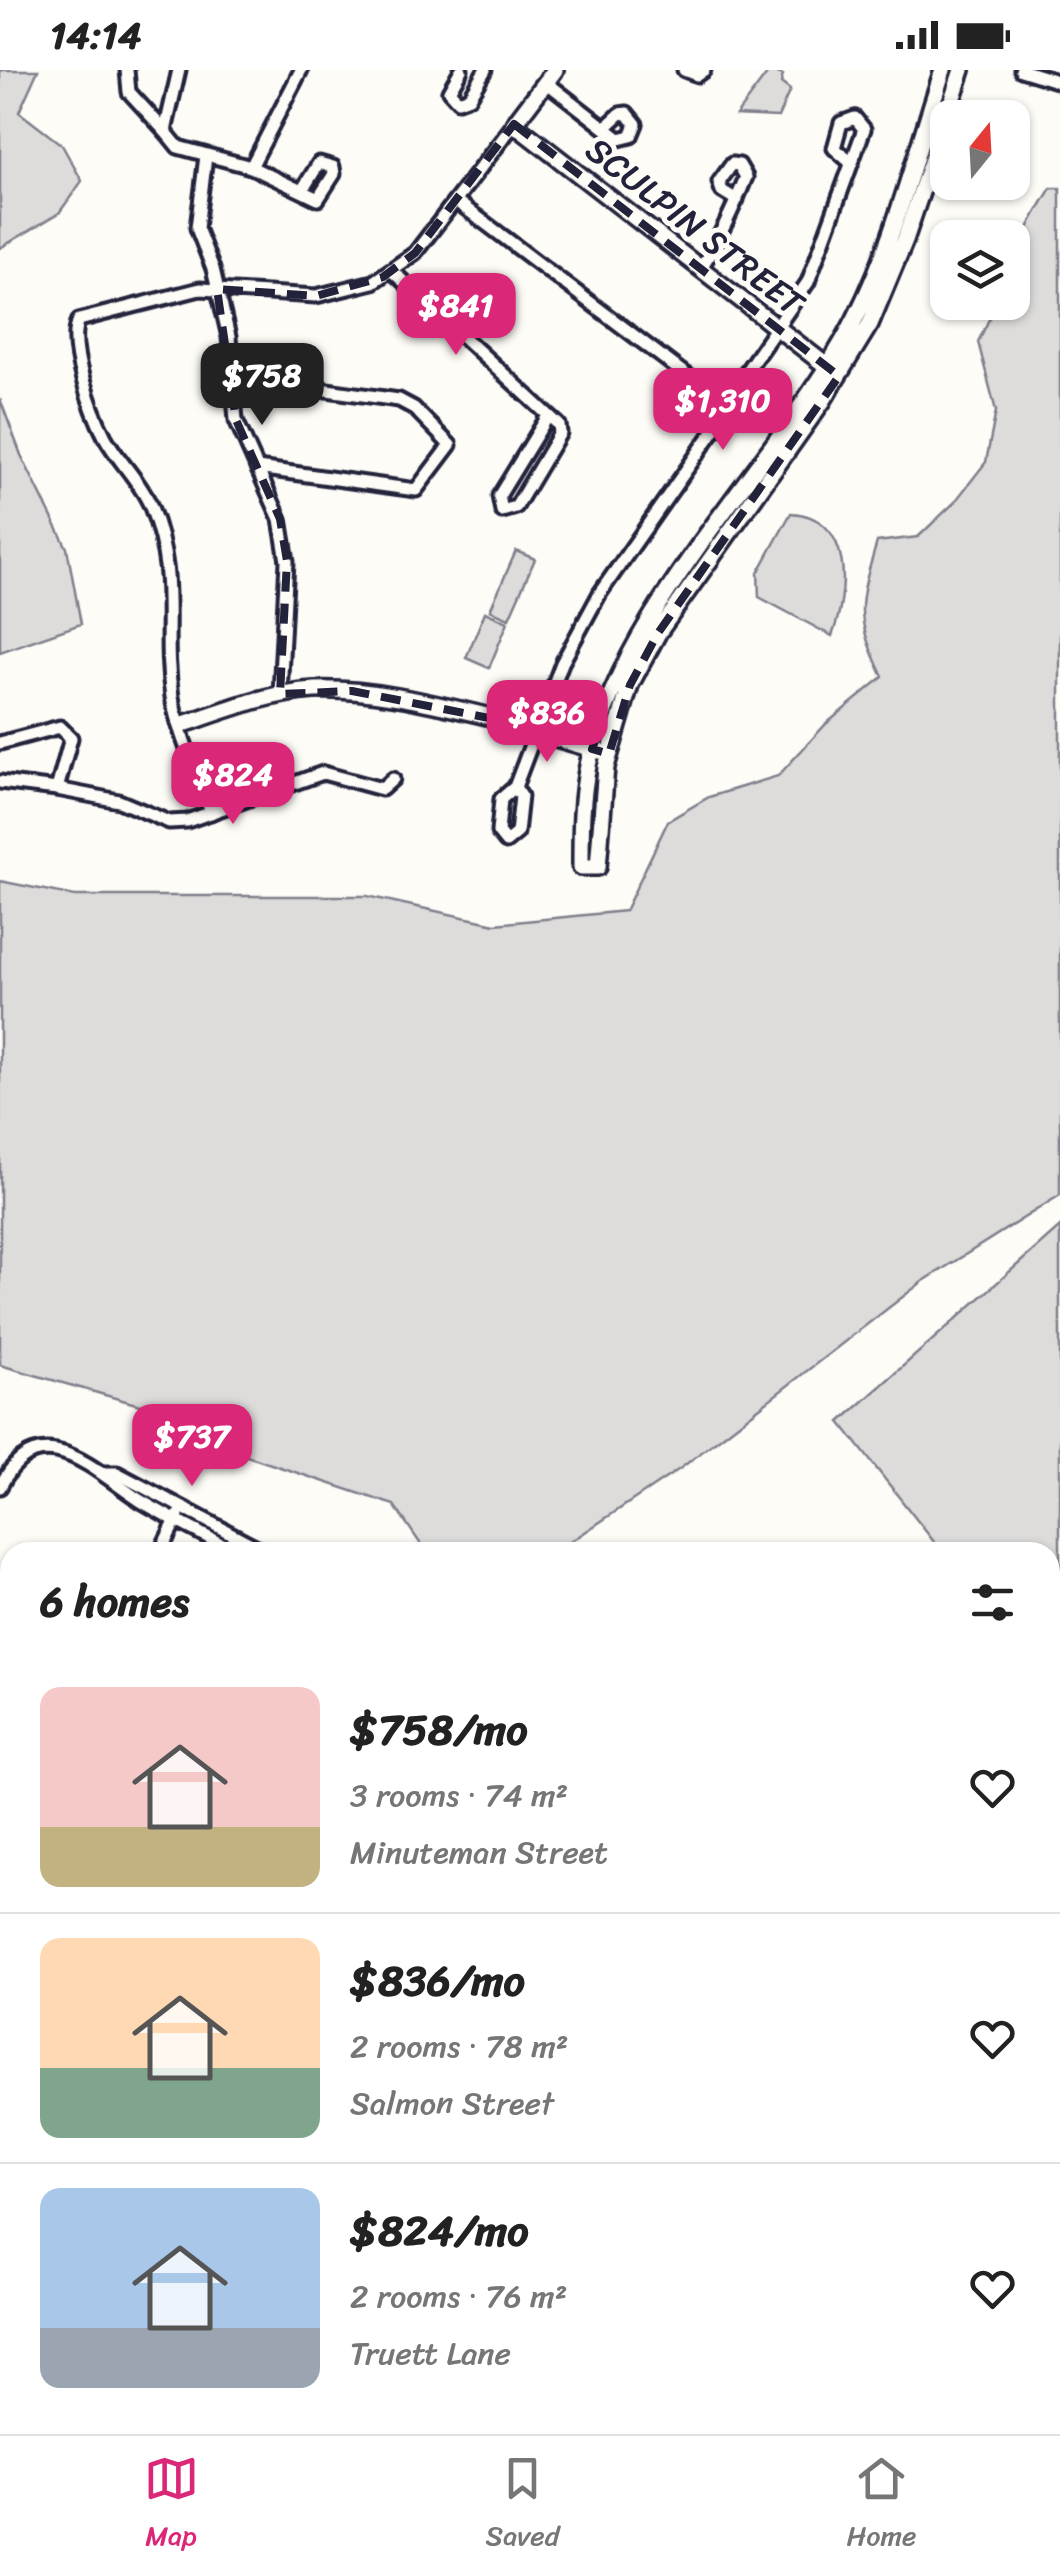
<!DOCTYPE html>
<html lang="en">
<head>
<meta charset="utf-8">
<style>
  :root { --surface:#fff; --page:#f2f2f2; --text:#222; --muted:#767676; --line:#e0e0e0; --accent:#db2777 }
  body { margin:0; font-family:Sriracha,sans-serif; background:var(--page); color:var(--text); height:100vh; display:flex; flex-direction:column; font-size:38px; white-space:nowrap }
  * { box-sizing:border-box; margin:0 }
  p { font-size:32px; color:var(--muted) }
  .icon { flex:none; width:55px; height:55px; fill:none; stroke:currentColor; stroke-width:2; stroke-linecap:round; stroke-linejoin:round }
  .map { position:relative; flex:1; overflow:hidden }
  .drawer { position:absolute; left:0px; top:1472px; width:1060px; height:892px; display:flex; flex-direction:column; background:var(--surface); border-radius:30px 30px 0 0; box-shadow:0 2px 8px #0004 }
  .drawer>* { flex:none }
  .needle { width:65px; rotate:18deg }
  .buttons { position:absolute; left:930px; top:30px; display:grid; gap:20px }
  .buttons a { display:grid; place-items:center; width:100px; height:100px; border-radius:20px; background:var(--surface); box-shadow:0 2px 8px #0004; font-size:50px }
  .price { position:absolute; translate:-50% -85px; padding:0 22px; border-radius:20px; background:var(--accent); color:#fff; font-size:32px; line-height:65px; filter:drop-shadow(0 2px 5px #0008) }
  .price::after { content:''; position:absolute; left:50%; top:60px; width:30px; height:22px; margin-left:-15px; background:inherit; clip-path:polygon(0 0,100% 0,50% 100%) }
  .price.active { background:#222; color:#fff }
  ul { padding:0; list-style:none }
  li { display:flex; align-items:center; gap:30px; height:250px; padding:0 40px }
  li+li { border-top:2px solid var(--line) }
  li span { display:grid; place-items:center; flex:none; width:280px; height:200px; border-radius:20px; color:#555 }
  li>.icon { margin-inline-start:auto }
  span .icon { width:120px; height:120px; fill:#fffc; stroke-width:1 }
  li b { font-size:42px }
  h2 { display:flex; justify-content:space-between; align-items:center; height:120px; padding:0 40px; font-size:42px }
  .status { display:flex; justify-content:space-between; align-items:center; height:70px; padding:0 50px; background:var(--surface); direction:ltr }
  .status svg { height:28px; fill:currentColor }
  .menu { display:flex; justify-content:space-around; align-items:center; height:140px; border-top:2px solid var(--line); background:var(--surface); font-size:28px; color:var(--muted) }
  .menu a { display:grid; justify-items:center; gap:5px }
  .menu .active { color:var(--accent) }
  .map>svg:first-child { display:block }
</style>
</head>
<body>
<div class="status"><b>14:14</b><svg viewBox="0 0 49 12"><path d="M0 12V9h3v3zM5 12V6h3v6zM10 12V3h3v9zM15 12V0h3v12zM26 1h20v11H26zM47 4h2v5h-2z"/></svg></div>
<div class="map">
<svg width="1060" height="2364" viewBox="0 0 1060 2364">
  <rect width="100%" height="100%" fill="#fdfcf7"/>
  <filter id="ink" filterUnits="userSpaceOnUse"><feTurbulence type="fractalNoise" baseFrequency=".01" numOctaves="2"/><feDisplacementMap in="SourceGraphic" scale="20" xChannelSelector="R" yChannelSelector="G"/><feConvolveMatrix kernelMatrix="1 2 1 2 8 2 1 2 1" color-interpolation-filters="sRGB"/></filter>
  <g filter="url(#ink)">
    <polygon fill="#ecece9" points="1050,2048 1060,2051 1060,2304 1050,2309"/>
    <g fill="#dddcdb" stroke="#807f8b" stroke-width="2.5">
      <polygon points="0,0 38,0 19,42 62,75 82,111 59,143 0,178"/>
      <polygon points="770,0 783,5 781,13 790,20 778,47 736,45"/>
      <path d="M1051 118H1060V1125L922 1212 681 1398 555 1482H419L422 1476 394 1435 247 1386 178 1346 0 1295V811L75 826H367L495 854 625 841 668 751 709 727 778 706 826 654 883 607C854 546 858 536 877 472L918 467 954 433 986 392 996 341 978 272 997 233 1012 232C1012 182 1025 160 1051 118Z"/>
      <polygon points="0,329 21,385 67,478 81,554 0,582"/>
      <path d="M791 443C855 447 848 524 832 566L759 527 758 503Z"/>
      <polygon points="516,481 535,489 509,548 490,540"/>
      <polygon points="485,542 508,552 489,598 466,588"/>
      <polygon points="1060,1157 1060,1961 1050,1964 1050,1482 942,1482 840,1352"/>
    </g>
    <polygon fill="#b2b2b7" stroke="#787885" stroke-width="2.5" points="303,2355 493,2355 479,2364 297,2364"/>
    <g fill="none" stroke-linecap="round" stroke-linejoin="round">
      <polyline stroke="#b2b2b7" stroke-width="15" points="1050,1987 1060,1984"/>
      <g stroke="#22223b" stroke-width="19">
        <g id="street">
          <polyline points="127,0 129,22 165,61 179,0"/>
          <polyline points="461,0 449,21 458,31 469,27 485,0"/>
          <polyline points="684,0 697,5 704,0"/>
          <polyline points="1021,0 1060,12"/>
          <polyline points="546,12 619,69 631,66 636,54 627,43 620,44 607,56"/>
          <polyline points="165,61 178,77 251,97 318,129 334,104 333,97 319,93 303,119"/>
          <polyline points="206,86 197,158 213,199 229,267 236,350 280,449 287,491 280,624"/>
          <polyline points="251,97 301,0"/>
          <polyline points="456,131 727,336"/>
          <path d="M701 198C719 169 733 140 746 107L739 95 732 94 719 112 722 121 737 130"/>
          <polyline points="392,201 559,355 560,363 516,437 502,441 499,426 548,346"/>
          <polyline points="233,307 399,330 414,338 450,375 416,420 257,398"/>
          <polyline points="0,673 60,657 71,668 57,719 0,712"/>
          <polyline points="515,717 521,726 517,763 506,772 498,762 501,729 515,717 562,593 600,523 724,346 741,309 808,212 864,59 855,48 841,53 834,78 849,91"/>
          <polyline points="57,719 119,731 169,752 187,751 323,703 382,719 393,709"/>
          <path d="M211 743C199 706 178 665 172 627 161 557 180 511 151 437 141 412 118 391 105 367 92 342 67 275 79 250L200 219 316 226 373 212 415 183 514 54"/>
          <polyline points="105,1403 117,1403 266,1482"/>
          <path d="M0 1417C39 1339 99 1405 141 1431 173 1450 205 1466 237 1482"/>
          <polyline points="160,1482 178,1446"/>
          <polyline points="0,1927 10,1898"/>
          <polyline points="0,2266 10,2267"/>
          <polyline points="0,2319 10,2315"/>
          <polyline points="113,2364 117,2355"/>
        </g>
      </g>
      <g stroke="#22223b" stroke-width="22">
        <g id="secondary">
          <polyline points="555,0 514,54 833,301"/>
          <path d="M943 0C913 90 891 188 843 271 764 407 625 537 589 691 581 726 581 762 581 797H598L606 697 630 615 658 563 822 332 870 254 905 170 962 0"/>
          <path d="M181 655C225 640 268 623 314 620 384 617 471 644 540 658L549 653 578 662 601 651"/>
          <polyline points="540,658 545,665 600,681"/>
          <polyline points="1050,2038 1060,2041"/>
        </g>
      </g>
      <g stroke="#22223b" stroke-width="25">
        <g id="primary">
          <polyline points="0,2169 10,2169"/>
          <polyline points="0,2194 10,2195"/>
          <polyline points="1050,2325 1060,2321"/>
          <polyline points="1050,2349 1060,2345"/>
          <polyline points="730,2355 758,2364"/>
          <polyline points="843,2355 917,2359 950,2355"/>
          <polyline points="1010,2364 1036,2355"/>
        </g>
      </g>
      <use href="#street" stroke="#fdfcf7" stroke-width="11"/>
      <use href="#secondary" stroke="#fdfcf7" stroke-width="15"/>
      <use href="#primary" stroke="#fdfcf7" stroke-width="18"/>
    </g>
  </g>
  <path fill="none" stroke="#22223b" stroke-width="8" stroke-dasharray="20 12" stroke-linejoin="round" d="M514 54 839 306 658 563 630 615 609 684 592 679 596 668 549 653 540 658 352 621 280 624 287 491 280 449 236 350 217 219 316 226 383 207 415 183Z"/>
  <g text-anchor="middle" stroke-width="10" stroke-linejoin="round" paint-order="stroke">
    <g font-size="35" fill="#22223b" stroke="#fdfcf7">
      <text transform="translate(695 156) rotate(38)" y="12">SCULPIN STREET</text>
    </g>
  </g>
</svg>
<div class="buttons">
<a><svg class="needle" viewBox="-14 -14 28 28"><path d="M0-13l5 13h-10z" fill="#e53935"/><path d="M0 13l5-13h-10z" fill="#767676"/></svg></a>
<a><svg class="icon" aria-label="layers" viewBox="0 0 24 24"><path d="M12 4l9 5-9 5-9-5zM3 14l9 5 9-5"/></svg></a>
</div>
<b class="price" style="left:456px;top:288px">$841</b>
<b class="price active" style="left:262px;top:358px">$758</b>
<b class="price" style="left:723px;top:383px">$1,310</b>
<b class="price" style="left:547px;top:695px">$836</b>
<b class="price" style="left:233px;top:757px">$824</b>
<b class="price" style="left:192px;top:1419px">$737</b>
<section class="drawer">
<h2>6 homes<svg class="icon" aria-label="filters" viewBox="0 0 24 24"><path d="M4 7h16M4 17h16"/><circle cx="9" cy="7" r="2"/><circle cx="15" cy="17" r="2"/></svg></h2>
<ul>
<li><span style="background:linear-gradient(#f6c9c9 70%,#c2b280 0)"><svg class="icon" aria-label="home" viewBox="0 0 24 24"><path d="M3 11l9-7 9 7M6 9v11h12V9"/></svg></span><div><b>$758/mo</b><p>3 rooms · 74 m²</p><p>Minuteman Street</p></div><svg class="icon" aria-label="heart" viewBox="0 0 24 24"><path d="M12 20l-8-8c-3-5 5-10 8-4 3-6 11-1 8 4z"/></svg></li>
<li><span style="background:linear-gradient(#ffd9b3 65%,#7fa58c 0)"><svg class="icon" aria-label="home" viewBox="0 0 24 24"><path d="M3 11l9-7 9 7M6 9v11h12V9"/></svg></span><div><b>$836/mo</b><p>2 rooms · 78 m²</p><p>Salmon Street</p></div><svg class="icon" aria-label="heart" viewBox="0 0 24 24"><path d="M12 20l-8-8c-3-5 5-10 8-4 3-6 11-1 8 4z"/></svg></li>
<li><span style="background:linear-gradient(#a9c7e8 70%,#9aa5b1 0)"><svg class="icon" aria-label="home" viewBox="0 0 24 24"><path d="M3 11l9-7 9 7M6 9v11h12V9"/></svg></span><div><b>$824/mo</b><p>2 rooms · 76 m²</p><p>Truett Lane</p></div><svg class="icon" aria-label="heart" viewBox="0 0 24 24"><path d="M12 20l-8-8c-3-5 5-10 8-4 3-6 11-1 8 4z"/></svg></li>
</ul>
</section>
</div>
<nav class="menu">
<a class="active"><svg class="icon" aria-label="map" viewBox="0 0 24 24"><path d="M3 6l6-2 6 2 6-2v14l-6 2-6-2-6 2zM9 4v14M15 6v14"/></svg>Map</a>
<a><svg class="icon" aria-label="saved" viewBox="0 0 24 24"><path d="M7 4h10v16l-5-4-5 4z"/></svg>Saved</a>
<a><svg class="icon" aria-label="home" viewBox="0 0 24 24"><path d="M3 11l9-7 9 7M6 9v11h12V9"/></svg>Home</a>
</nav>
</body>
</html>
